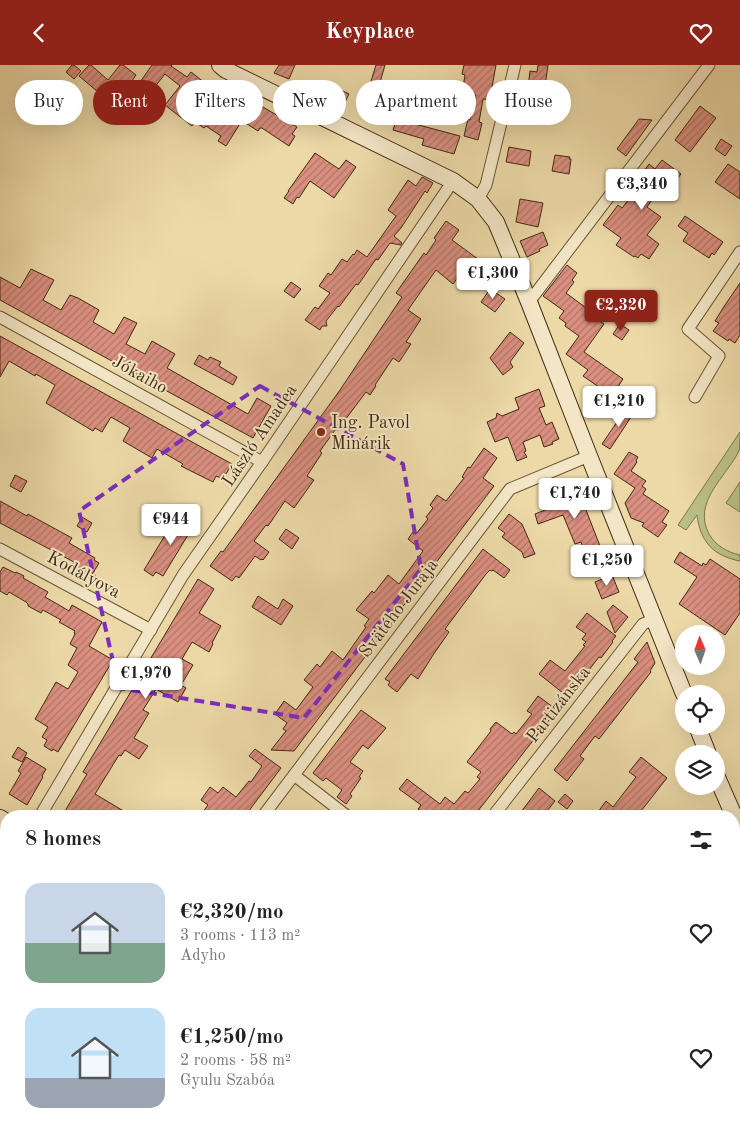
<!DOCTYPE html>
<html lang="en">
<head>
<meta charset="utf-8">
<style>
  :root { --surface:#fff; --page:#f2f2f2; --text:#222; --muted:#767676; --accent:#8f2418 }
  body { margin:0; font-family:"Old Standard TT",serif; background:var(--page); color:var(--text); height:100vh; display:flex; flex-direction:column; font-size:19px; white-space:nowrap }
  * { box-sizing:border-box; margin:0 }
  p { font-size:16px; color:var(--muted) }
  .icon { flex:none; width:28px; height:28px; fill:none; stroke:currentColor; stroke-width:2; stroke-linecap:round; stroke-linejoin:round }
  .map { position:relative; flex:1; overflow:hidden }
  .panel { position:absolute; left:0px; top:745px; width:740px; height:321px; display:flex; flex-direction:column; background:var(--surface); border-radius:20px 20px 0 0; box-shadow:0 5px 20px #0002 }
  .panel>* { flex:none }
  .guide { position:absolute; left:15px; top:15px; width:710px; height:45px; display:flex; gap:10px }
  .needle { width:32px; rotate:358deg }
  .tools { position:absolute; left:675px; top:560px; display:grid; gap:10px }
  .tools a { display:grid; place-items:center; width:50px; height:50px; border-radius:50%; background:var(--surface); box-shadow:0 5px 20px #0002; font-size:25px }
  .price { position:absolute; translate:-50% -42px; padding:0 11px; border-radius:5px; background:#fff; color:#222; font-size:16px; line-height:32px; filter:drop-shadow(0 1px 2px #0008) }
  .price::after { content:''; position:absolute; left:50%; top:30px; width:15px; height:11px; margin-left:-8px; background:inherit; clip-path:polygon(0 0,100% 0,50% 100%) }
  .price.selected { background:var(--accent); color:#fff }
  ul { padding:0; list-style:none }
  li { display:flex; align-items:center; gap:15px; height:125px; padding:0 25px }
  li span { display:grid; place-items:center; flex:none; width:140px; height:100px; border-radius:15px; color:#555 }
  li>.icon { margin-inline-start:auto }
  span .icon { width:60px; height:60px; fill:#fffc; stroke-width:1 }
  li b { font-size:21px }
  h2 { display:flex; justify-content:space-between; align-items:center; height:60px; padding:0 25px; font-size:21px }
  .pill { padding:0 18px; border-radius:22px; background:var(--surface); box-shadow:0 5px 20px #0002; font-size:18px; line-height:45px }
  .pill.selected { background:var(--accent); color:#fff }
  header { display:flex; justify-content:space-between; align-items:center; height:65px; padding:0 25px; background:var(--accent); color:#fff; font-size:22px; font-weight:700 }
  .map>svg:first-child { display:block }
</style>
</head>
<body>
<header><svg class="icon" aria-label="back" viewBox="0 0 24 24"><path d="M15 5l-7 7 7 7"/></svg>Keyplace<svg class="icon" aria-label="heart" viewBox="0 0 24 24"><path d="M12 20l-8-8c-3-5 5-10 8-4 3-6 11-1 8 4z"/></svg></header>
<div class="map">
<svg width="740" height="1066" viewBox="0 0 740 1066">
  <defs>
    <pattern id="building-hatch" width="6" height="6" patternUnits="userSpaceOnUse" patternTransform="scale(1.25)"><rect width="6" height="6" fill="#da8f80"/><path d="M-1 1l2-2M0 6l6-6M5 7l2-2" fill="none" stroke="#b27567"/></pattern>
  </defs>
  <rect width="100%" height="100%" fill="#edd9a8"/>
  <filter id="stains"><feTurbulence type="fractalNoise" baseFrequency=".004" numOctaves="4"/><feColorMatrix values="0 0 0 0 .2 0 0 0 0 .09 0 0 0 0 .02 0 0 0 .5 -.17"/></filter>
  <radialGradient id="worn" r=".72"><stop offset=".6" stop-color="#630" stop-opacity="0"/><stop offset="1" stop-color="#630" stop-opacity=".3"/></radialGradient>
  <g fill="#babf86" stroke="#7d744a">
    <path d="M740 367C740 373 740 381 739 386 726 412 692 437 709 469 716 481 727 487 740 490V496C713 491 700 476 697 450L686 465 678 460Z"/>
    <polygon points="740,417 740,447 726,438"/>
    <polygon points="734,867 740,871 740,907 734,917"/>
  </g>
  <g fill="url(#building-hatch)" stroke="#402a0d">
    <polygon points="72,0 74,0 81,6 74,14 66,7"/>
    <polygon points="89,0 91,0 108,15 120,0 123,0 136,10 119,35 114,31 108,38 96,29 98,27 79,11"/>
    <polygon points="152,0 172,0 171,1 187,12 191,7 219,29 222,24 237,34 232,40 246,49 226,81 218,76 221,71 206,61 204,63 195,57 192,61 165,40 180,21 165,9 150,28 138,20"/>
    <polygon points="279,0 295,0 289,14 274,8"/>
    <polygon points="376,0 385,0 374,38 365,36"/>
    <polygon points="464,0 496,0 492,22 495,22 492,35 483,34 479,57 482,58 478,75 464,71 468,54 470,55 476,30 462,28 465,10 462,9"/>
    <polygon points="538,0 548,0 544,28 532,27 533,24 528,23 530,6 537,7"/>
    <polygon points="333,21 349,29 342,43 326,35"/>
    <polygon points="558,30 570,32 569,41 557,39"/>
    <polygon points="256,38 297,62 292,69 295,71 289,81 262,63 260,63 258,66 244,57"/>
    <polygon points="700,41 716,53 690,87 675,75"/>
    <polygon points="399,47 418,52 415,59 460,71 454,89 422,80 424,74 393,65"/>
    <polygon points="639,54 652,55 626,91 617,84"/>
    <polygon points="721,74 732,81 725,91 715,84"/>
    <polygon points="509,82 531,86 529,101 506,97"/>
    <polygon points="315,88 339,104 346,95 356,102 334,133 310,116 299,133 297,132 293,139 284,133 289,126 288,126"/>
    <polygon points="555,90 570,92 569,94 571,94 569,109 552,106"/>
    <polygon points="662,95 681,109 665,130 659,125 647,142 661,152 647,170 659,179 649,194 641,189 638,193 635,191 634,192 616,180 621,173 603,160 618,140 622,143 636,125 632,122 649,99 655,104"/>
    <polygon points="728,99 740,107 740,134 715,117"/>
    <polygon points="422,112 433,118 427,128 425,126 401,163 394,171 402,178 401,180 390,178 378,195 376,194 358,220 356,219 339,242 338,241 326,256 327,261 322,261 320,265 305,255 315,242 318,244 330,228 319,221 328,208 331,210 342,194 347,197 353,189 354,190 357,185 367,192 396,151 388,145 408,115 416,121"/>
    <polygon points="520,134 543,138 538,162 516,157"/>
    <polygon points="685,151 723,177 714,190 712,188 709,193 683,176 688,168 678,161"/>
    <polygon points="446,156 459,165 452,175 478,194 469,208 464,204 453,219 436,205 408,245 421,254 406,277 411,279 399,297 393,293 375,320 376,321 370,330 366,327 345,355 343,354 320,386 322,388 307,411 314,415 294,443 285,436 268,461 266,460 254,476 269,487 263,495 262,494 261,495 255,491 239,513 236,511 232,516 210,501 221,486 223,487 340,325 402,232 396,228 424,188 426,190 436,175 434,173"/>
    <polygon points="543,167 548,180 539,184 540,186 527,192 520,176"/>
    <polygon points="567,200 577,208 572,215 574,217 566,228 601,254 599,256 604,259 584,287 623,314 612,331 583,311 588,305 566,289 579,271 565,261 566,258 559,253 564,246 543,231"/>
    <polygon points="31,204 54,215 43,235 61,245 70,230 78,233 99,245 93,257 114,269 124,252 137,258 126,279 145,289 152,276 175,289 167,303 248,349 257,333 271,341 253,373 0,235 0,212 20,223"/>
    <polygon points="291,217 301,224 294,233 284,226"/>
    <polygon points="740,218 740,270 735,278 729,274 728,276 713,266 719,258 715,256 725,240"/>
    <polygon points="490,224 505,234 495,247 481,237"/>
    <polygon points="620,259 629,265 622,275 613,269"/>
    <polygon points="510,267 524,278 510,297 513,302 503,310 490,293"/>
    <polygon points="0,271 232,399 226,409 224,408 221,413 216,411 213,417 181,401 183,399 157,384 152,393 123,376 130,363 111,352 102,367 95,363 93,366 46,338 55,320 36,309 35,311 9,296 0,312"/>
    <polygon points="199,290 208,295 210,292 221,297 219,301 237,312 233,320 194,299"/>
    <polygon points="539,324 545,341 539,343 546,360 552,357 559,374 552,377 553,379 544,382 540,370 523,377 526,386 524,387 527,392 517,396 508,372 495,377 487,357 496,353 497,348 502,351 519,344 515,333"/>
    <polygon points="628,341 635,346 610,384 602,379"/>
    <polygon points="484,383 497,393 483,413 494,421 294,686 271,685 286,666 283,664 287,658 275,649 284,636 296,645 313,622 304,615 317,599 320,602 332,586 343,595 366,562 364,561 369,554 356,545 372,526 374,528 388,510 399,519 423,486 408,474 413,467 416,469 428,454 426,452 433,443 430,440 437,430 446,436 464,413 462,412 468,402 470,403"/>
    <polygon points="629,387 638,392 636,396 637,397 631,406 646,416 642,421 646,424 643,429 669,446 662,457 667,460 658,472 642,461 644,458 631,453 625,438 635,423 614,409"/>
    <polygon points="15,410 27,416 21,427 10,421"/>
    <polygon points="574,414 605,494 590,500 581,477 575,479 563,450 538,459 535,449 563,438 557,421"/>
    <polygon points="0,436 27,451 28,449 72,473 69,478 95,493 94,495 99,498 90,513 74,504 76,501 73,499 74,497 0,458"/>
    <polygon points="187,447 199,454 192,466 191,465 163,511 156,507 153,511 144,505 170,462 176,466"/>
    <polygon points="509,449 522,459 535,489 524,493 522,487 502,472 505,468 498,463"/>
    <polygon points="82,452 92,458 87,467 77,461"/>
    <polygon points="286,464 299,473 292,484 279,474"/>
    <polygon points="483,484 510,505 504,513 493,505 492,506 490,505 486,509 445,564 449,567 433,590 418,614 411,609 397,627 388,620 390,617 385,614"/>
    <polygon points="680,487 702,501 703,498 706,500 710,494 740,514 740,548 725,570 679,539 697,512 674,497"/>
    <polygon points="3,502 15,508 16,507 24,511 23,513 48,527 45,532 59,540 69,546 72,540 102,557 89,581 113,595 58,687 53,684 52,686 44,681 47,675 42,672 48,662 35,654 56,617 68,624 78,607 68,600 77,583 70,579 75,569 74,568 75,566 59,557 61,555 43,545 41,548 28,541 28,539 26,537 9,527 7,530 0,526 0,507"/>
    <polygon points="612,510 619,527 602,534 595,517"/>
    <polygon points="198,514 214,524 199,548 221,561 212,578 213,579 209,587 192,577 182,594 193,600 181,620 186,623 178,637 156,624 143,645 149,648 134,673 148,681 139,694 125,685 121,691 119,690 95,729 132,751 62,751 87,709 83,707"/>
    <polygon points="258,531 278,544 283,534 293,541 281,560 252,542"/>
    <polygon points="613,540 628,552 615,568 607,547"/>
    <polygon points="587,548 616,571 612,576 613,577 601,593 599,592 568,632 539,609 550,595 565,606 585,581 583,580 586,577 582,574 586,569 576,562"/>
    <polygon points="647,577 655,598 650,606 651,607 599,674 595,671 580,691 584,694 567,716 554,705 638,597 634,594"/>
    <polygon points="538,631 557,645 474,751 427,751 418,744 421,740 399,724 407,714 440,739 445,732 454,739 465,726 468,728 480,714 477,712 481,707 467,697 491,666 490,664 496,657 512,669 514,667 516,669 532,649 527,646"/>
    <polygon points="361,645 386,663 368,684 363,680 350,697 363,706 359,712 361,713 350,729 352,731 346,739 337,732 342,725 326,713 323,716 313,708"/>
    <polygon points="18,682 27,688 22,697 12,692"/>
    <polygon points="255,684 281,703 245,751 200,751 208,740 201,735 210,722 218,728 223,722 236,732 249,716 251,717 262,701 249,691"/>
    <polygon points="26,692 46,704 42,711 43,712 27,740 9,729 21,708 18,706"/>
    <polygon points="641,692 667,713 637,751 595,751 606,736 613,742 636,712 629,707"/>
    <polygon points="539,723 555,736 543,751 518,751"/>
    <polygon points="565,729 573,736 567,744 558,737"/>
  </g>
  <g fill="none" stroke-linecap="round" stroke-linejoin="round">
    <g stroke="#6b5634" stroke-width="13">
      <g id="street">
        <polyline points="478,134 486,120 515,0"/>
        <polyline points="529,237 709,0"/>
        <polyline points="0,252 262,397"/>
        <polyline points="695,332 719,291 688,264 740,187"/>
        <polyline points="0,484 151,565"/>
        <polyline points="294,710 347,751"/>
        <polyline points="40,751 183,510 262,397 453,116"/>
        <polyline points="263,751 510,424 589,391"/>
        <polyline points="493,751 643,559 655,554"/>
        <polyline points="0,825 6,813"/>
      </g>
    </g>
    <g stroke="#402a0d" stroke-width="18">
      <g id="secondary">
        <polyline points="220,0 226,5 453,116 478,134 496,157 529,237 589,391 684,629"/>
        <polyline points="697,661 708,689"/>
        <polyline points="716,710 734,751"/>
        <polyline points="734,752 740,767"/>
        <polyline points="0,753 6,757"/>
        <polyline points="585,1060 600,1066"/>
      </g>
    </g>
    <use href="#street" stroke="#f3e6c6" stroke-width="11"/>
    <use href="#secondary" stroke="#f3e6c6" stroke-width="16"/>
  </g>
  <path fill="none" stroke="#7b2cbf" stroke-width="4" stroke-dasharray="10 6" stroke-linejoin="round" d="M260 321 403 399 421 504 304 653 119 623 79 446Z"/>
  <circle fill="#8f2418" stroke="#f3e6c6" stroke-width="2" cx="321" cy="367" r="5"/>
  <g text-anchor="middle" stroke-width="4" stroke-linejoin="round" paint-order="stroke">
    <g font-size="18" fill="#402a0d" stroke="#f3e6c6">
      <text transform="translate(140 309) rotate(29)" y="6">Jókaiho</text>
      <text transform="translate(259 370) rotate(-56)" y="6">László Amadea</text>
      <text transform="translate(84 509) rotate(28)" y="6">Kodályova</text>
      <text transform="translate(398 543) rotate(-53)" y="6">Svätého Juraja</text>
      <text transform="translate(558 639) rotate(-52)" y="6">Partizánska</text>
    </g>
    <g font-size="18" fill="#402a0d" stroke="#f3e6c6" text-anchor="start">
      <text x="331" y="363">Ing. Pavol<tspan x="331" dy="21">Minárik</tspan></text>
    </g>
  </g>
  <rect width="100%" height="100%" filter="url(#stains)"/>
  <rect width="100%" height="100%" fill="url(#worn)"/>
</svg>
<div class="tools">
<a><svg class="needle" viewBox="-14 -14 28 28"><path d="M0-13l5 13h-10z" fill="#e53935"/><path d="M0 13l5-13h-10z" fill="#767676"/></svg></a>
<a><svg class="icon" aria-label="locate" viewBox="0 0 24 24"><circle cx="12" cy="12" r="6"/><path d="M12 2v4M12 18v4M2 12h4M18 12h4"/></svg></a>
<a><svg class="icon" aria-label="layers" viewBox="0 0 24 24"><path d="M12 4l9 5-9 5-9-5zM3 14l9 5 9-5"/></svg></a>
</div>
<b class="price" style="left:642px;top:146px">€3,340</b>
<b class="price" style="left:493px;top:235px">€1,300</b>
<b class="price selected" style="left:621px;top:267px">€2,320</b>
<b class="price" style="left:619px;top:363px">€1,210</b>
<b class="price" style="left:575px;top:455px">€1,740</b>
<b class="price" style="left:171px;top:481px">€944</b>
<b class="price" style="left:607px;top:522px">€1,250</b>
<b class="price" style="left:146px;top:635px">€1,970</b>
<div class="guide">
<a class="pill">Buy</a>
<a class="pill selected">Rent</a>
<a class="pill">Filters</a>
<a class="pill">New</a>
<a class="pill">Apartment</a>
<a class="pill">House</a>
</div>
<section class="panel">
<h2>8 homes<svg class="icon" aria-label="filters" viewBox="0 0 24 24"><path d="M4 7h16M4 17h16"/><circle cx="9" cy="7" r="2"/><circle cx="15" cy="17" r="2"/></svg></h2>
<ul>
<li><span style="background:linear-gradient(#c9d6e8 60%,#7fa58c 0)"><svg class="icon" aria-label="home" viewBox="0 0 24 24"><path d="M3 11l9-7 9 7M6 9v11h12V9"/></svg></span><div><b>€2,320/mo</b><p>3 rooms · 113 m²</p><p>Adyho</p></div><svg class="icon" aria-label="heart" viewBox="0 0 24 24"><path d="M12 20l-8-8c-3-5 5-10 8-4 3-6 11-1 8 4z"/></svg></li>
<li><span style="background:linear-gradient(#bfe0f5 70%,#9aa5b1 0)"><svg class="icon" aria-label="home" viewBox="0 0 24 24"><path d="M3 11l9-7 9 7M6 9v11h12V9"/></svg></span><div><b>€1,250/mo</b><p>2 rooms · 58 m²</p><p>Gyulu Szabóa</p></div><svg class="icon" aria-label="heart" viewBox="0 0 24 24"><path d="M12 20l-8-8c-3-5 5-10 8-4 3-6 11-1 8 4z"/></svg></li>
</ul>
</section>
</div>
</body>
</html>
